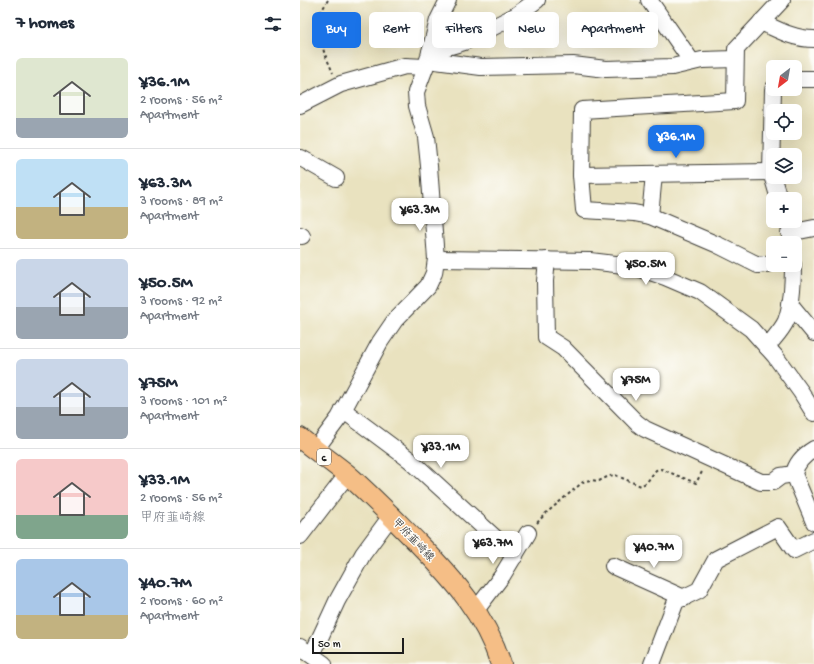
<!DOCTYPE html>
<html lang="en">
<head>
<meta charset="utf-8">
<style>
  :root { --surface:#fff; --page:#f6f6f7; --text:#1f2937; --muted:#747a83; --line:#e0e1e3; --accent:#1a73e8 }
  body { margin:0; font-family:"Gochi Hand","Klee One",sans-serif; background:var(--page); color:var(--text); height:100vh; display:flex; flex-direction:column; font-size:15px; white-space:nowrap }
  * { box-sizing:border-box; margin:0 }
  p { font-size:13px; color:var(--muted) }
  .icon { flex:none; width:22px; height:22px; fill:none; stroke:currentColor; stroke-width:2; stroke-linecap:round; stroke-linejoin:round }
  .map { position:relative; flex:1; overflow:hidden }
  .sheet { display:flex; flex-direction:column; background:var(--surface); width:300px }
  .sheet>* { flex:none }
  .banner { position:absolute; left:12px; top:12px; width:380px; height:36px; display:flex; gap:8px }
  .needle { width:26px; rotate:211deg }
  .fabs { position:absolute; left:466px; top:60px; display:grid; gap:8px }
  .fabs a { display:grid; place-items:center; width:36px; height:36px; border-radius:6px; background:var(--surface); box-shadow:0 4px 16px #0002; font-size:20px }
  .scale { position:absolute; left:12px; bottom:10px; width:92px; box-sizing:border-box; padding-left:4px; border:2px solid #1c1c1c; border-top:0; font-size:11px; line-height:14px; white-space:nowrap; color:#1c1c1c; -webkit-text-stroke:3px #fdfcf7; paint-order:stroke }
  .price { position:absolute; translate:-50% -34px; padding:0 9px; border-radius:8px; background:#fff; color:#222; font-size:13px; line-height:26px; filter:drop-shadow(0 1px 2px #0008) }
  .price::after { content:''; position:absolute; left:50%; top:24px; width:12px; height:9px; margin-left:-6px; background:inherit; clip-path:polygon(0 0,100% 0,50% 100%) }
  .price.on { background:var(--accent); color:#fff }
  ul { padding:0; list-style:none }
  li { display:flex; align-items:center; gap:12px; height:100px; padding:0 16px }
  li+li { border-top:1px solid var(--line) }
  li span { display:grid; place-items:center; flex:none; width:112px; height:80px; border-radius:6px; color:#555 }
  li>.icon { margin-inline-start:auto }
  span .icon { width:48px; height:48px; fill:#fffc; stroke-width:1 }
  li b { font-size:17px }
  h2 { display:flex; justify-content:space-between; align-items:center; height:48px; padding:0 16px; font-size:17px }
  .pill { padding:0 14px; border-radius:6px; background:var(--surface); box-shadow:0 4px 16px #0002; font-size:14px; line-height:36px }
  .pill.on { background:var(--accent); color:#fff }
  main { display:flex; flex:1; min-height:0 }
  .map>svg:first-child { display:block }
</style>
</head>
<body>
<main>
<section class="sheet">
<h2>7 homes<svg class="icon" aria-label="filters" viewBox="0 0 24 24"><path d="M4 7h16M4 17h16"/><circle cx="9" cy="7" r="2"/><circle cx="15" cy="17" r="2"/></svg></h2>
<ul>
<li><span style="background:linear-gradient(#dfe7d0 75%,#9aa5b1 0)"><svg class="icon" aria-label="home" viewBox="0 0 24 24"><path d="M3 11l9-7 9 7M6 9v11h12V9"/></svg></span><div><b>¥36.1M</b><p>2 rooms · 56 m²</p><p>Apartment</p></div></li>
<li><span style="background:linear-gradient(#bfe0f5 60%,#c2b280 0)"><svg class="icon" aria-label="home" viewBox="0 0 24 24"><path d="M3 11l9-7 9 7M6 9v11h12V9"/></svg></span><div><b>¥63.3M</b><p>3 rooms · 89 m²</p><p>Apartment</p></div></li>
<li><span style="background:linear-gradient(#c9d6e8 60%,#9aa5b1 0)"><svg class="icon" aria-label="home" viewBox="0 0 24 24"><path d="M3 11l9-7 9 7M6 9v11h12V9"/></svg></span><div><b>¥50.5M</b><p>3 rooms · 92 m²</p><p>Apartment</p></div></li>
<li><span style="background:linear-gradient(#c9d6e8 60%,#9aa5b1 0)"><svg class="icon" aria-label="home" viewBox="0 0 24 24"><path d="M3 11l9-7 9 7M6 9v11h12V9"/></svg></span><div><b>¥75M</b><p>3 rooms · 101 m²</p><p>Apartment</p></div></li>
<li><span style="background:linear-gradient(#f6c9c9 70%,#7fa58c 0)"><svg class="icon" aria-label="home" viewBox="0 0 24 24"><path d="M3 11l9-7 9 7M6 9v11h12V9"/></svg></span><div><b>¥33.1M</b><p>2 rooms · 56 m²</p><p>甲府韮崎線</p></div></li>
<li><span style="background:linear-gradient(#a9c7e8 70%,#c2b280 0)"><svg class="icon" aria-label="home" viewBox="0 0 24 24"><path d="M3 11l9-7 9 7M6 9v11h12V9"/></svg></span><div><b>¥40.7M</b><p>2 rooms · 60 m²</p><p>Apartment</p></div></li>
</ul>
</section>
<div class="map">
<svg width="514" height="664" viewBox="0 0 514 664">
  <rect width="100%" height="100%" fill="#fdfcf7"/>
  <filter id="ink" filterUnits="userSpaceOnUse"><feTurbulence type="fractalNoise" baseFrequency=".025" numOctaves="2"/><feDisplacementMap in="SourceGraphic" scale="8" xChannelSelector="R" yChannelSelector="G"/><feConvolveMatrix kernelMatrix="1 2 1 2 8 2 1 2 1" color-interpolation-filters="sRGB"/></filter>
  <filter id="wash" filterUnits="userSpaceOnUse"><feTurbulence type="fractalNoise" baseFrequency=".012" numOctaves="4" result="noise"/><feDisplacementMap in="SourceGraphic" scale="16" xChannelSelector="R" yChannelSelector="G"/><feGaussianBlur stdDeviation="0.9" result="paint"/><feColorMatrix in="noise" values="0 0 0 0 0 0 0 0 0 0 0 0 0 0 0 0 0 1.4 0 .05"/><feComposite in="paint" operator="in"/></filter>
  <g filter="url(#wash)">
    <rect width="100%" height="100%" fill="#e9e2bf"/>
  </g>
  <g filter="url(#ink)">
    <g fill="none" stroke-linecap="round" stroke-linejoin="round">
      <g stroke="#3b3a34" stroke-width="18">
        <g id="minor">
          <polyline points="349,0 392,62"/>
          <path d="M461 22C478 30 494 39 514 39"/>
          <polyline points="130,52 164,42 215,16 237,0"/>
          <polyline points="128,60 181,67 273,65 306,69 372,67 402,60 435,59"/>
          <polyline points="495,79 514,79"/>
          <polyline points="473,89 471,172 479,199"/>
          <polyline points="0,105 41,84 105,66 125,67"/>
          <polyline points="0,158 1,158 36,178"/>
          <polyline points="281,175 471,172"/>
          <polyline points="350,216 354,174"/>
          <polyline points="489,233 514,228"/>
          <polyline points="0,235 2,236"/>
          <polyline points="136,259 290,261 332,266 365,277 400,292 451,329 475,356 501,392 514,413"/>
          <polyline points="247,260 245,281 246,337 263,348 337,423 345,429 461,482 473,482 481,476 494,474"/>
          <polyline points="473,263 458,265 418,245 350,216 334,213 284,210 281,175 282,110 435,101 436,49 482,0"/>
          <polyline points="490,304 514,333"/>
          <path d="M467 347C473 339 482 330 486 321 492 304 493 283 493 265"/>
          <polyline points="43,410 110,460 215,556"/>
          <path d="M514 449C504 455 496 462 494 474L514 522"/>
          <polyline points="15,450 39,418 80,342 95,320 128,286 134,273 136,259 129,166 126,137 117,106 116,92 128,60 138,20 148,0"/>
          <polyline points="0,536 47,475"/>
          <polyline points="313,566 384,598"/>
          <polyline points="176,610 202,576 228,533"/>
          <polyline points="0,647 24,664"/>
          <polyline points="12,655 37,601 63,554 91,516"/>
          <polyline points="352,664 376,601 399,590 416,559 478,527 494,550 514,540"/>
        </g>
      </g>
      <g stroke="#3b3a34" stroke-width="22">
        <path id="major" d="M0 438C16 451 32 462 48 475 72 496 95 520 118 543 154 580 184 613 201 664"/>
      </g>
      <g stroke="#3b3a34" stroke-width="2" stroke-dasharray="3 3" stroke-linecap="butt">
        <polyline points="28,0 16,20 24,52 33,73"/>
        <polyline points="237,523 245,514 283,482 290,480 299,481 309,476 315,475 341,486 347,482 356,470 361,469 396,483 403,470"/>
      </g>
      <use href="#minor" stroke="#fff" stroke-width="16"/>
      <use href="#major" stroke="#f5be86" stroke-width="20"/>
    </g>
  </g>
  <g text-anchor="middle" stroke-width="3" stroke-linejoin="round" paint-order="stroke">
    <rect fill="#fdfcf7" stroke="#605f5e" stroke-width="1" x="17" y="449" width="14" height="16" rx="3"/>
    <g font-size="10" font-weight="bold" fill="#1c1c1c">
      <text x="24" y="461">6</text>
    </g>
    <g font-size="11" fill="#1c1c1c" stroke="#fdfcf7">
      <text transform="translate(114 539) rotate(46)" y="4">甲府韮崎線</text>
    </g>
  </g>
</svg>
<div class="fabs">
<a><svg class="needle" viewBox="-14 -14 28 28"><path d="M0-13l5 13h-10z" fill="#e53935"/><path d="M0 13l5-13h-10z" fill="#747a83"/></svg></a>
<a><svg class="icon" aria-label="locate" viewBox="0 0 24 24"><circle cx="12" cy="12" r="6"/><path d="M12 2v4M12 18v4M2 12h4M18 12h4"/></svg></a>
<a><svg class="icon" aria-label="layers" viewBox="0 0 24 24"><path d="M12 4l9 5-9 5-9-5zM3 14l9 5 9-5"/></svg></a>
<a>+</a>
<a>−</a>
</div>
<div class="scale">50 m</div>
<b class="price on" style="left:376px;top:159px">¥36.1M</b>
<b class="price" style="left:120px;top:232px">¥63.3M</b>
<b class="price" style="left:346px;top:286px">¥50.5M</b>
<b class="price" style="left:336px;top:402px">¥75M</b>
<b class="price" style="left:141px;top:469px">¥33.1M</b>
<b class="price" style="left:193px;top:565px">¥63.7M</b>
<b class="price" style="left:354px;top:569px">¥40.7M</b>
<div class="banner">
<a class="pill on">Buy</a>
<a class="pill">Rent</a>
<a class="pill">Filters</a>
<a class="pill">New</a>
<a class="pill">Apartment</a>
</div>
</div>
</main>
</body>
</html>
